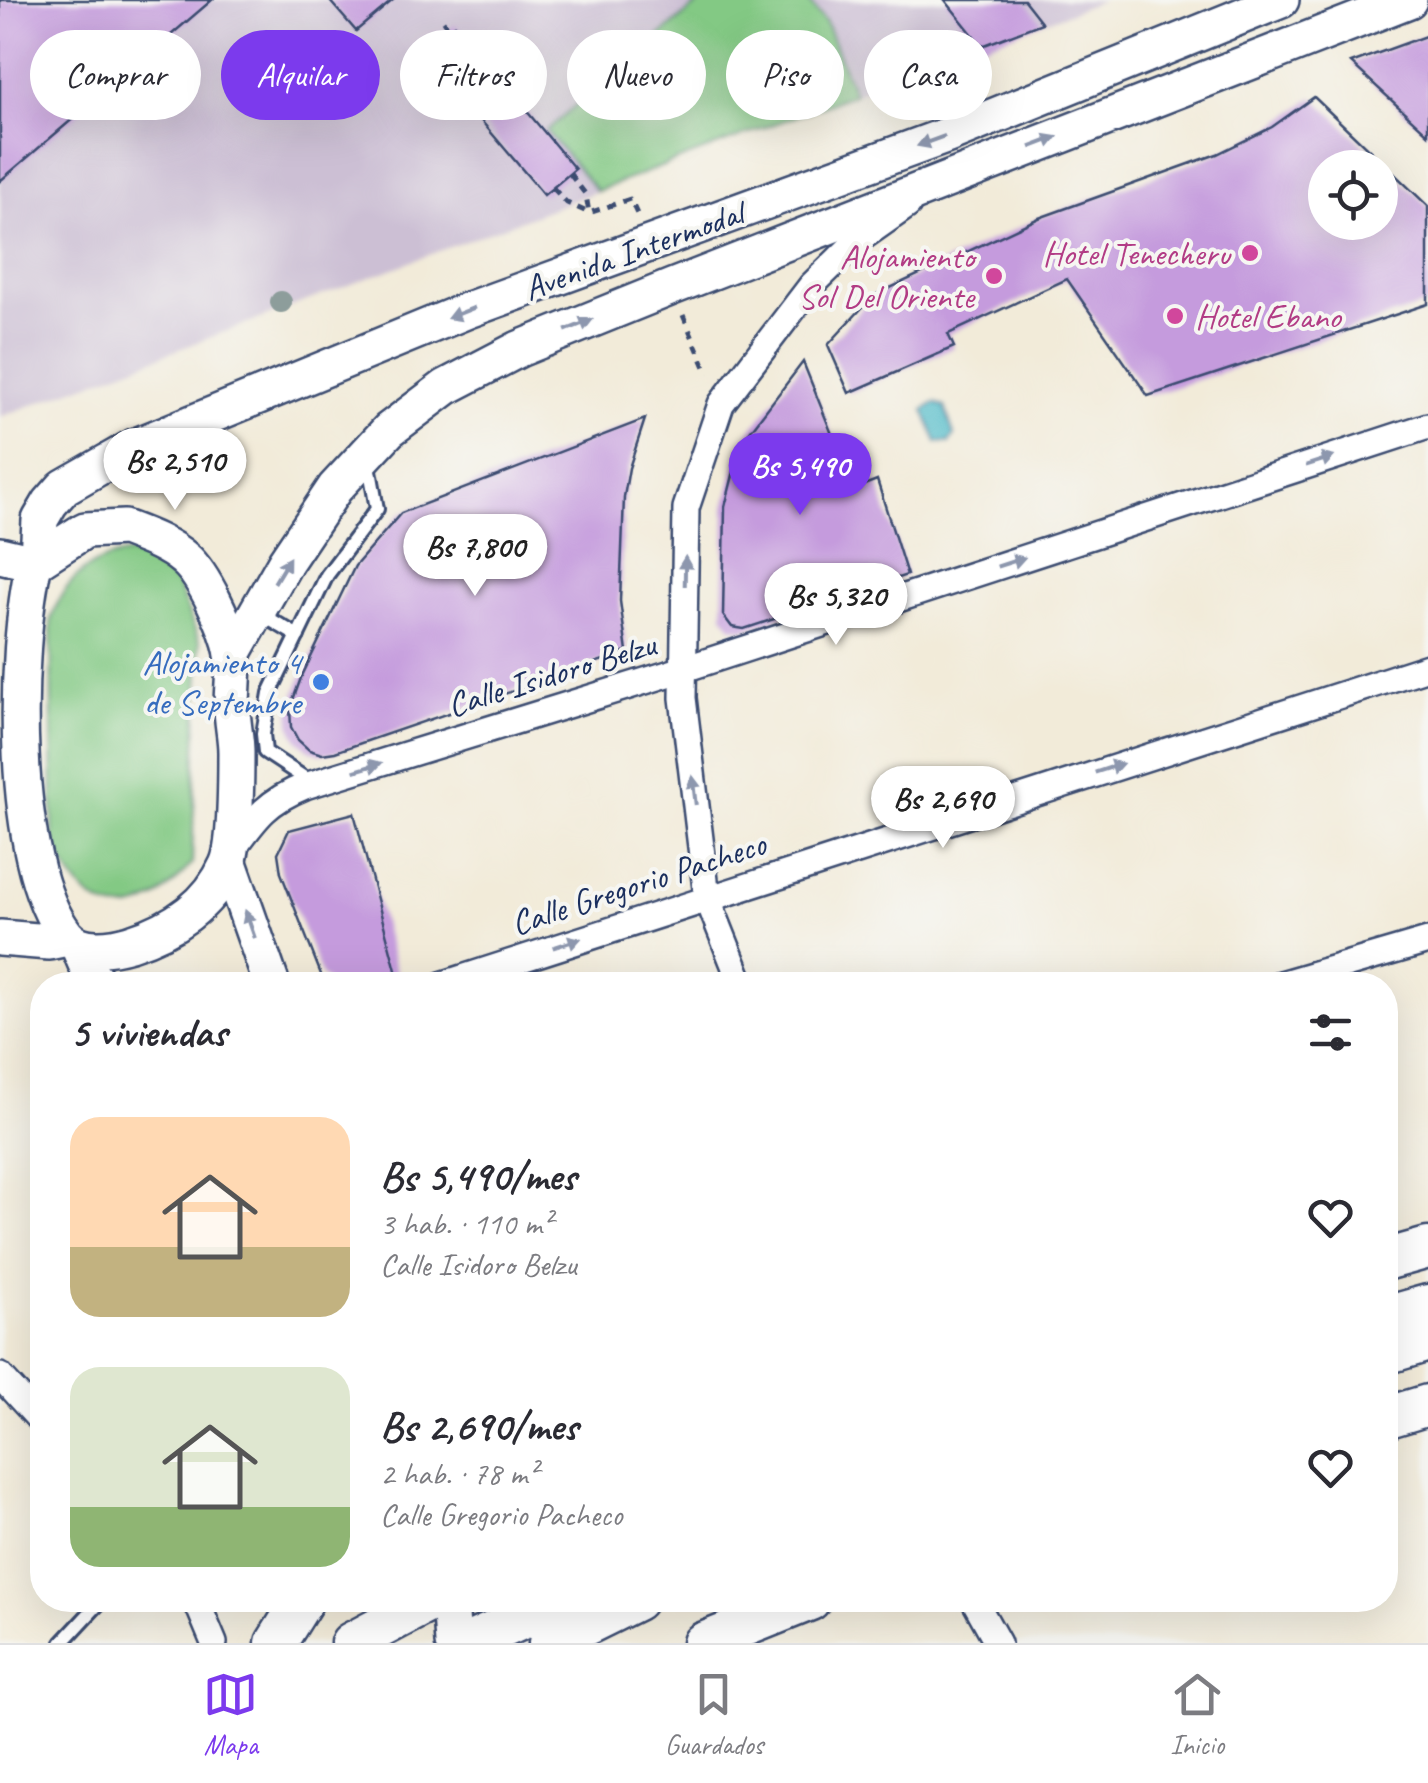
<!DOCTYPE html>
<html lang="es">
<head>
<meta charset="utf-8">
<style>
  :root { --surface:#fff; --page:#f7f7f7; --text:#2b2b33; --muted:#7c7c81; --line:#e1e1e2; --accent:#7c3aed }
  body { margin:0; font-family:Caveat,sans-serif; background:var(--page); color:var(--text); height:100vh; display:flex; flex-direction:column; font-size:38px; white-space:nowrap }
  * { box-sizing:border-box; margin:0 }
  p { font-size:32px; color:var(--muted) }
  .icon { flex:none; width:55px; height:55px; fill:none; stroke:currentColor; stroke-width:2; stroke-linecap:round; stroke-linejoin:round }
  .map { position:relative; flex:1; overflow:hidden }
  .drawer { position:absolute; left:30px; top:972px; width:1368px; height:640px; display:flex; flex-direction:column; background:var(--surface); border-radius:40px; box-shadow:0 10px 40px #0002 }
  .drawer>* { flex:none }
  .hud { position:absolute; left:30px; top:30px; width:1370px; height:90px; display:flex; gap:20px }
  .controls { position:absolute; left:1308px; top:150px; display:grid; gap:20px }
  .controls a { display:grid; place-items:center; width:90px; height:90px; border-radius:50%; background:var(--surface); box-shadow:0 10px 40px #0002; font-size:50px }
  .price { position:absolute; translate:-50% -85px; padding:0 22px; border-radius:35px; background:#fff; color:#222; font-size:32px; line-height:65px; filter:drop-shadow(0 2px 5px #0008) }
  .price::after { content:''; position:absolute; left:50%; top:60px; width:30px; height:22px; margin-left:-15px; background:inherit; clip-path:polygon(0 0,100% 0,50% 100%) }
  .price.selected { background:var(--accent); color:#fff }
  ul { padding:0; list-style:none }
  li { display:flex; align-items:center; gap:30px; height:250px; padding:0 40px }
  li span { display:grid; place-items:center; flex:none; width:280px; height:200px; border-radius:30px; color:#555 }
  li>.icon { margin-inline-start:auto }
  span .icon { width:120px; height:120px; fill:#fffc; stroke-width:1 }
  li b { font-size:42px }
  h2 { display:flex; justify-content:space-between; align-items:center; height:120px; padding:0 40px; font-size:42px }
  .tag { padding:0 35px; border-radius:45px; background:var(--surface); box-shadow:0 10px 40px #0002; font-size:35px; line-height:90px }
  .tag.selected { background:var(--accent); color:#fff }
  .dock { display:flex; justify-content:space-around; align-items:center; height:140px; border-top:2px solid var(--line); background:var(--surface); font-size:28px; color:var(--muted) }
  .dock a { display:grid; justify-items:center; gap:5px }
  .dock .selected { color:var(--accent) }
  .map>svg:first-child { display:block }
</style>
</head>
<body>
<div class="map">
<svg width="1428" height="1643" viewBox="0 0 1428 1643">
  <rect width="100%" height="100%" fill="#f6f6f2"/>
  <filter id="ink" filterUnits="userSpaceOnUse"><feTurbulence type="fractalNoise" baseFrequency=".01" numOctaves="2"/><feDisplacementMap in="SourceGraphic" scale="20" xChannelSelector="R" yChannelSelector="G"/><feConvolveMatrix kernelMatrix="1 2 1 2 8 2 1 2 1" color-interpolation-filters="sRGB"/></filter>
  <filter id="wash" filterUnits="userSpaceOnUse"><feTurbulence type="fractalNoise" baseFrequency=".0048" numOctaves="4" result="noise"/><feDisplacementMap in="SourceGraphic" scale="40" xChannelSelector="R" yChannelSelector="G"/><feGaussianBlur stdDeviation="2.25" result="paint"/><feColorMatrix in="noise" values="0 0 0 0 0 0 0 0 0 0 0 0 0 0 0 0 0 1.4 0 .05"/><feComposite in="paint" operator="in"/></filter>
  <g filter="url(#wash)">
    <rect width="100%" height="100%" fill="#f2ebd9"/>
    <polygon fill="#ccbfd4" points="0,0 1103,0 0,417"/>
    <g fill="#83c984" stroke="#4f7c71" stroke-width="2.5">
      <polygon points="703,0 807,0 826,23 854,94 597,191 546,131"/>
      <path d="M132 553 155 561 177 583 200 643 192 863C136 934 82 920 53 838L51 619C65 579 89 559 132 553Z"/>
    </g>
    <polygon fill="#4cb9c7" stroke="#347492" stroke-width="2.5" points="935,403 945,407 954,435 949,443 937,442 924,410"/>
    <g id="blocks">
      <g fill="#c59bdd" fill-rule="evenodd">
        <polygon points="0,0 212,0 0,181"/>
        <polygon points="329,0 393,0 356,31"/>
        <polygon points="945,0 1024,0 1042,23 982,46"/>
        <polygon points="455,25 575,169 544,195 423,52"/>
        <polygon points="1428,35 1428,134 1351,63"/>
        <polygon points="902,36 928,40 924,66 909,63 887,76 876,62"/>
        <path d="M1314 97 1428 206V304L1148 396 1067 279 948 334 954 347 849 393 828 345 873 296 1039 218 1217 154 1272 127ZM1325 168H1380V222H1325Z"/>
        <polygon points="803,362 854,489 877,480 907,575 744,629 732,627 723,615 725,507 741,443"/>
        <polygon points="645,419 629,468 624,497 620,601 627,652 335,752 322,754 309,750 298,740 291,727 290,708 301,678 355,566 401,513"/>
        <polygon points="354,813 397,974 357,985 332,985 322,977 281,873 278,853 289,830"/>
      </g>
    </g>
  </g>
  <g filter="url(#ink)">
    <use href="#blocks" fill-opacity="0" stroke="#3b4b70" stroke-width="2.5"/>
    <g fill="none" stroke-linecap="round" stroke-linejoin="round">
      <g stroke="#3b4b70" stroke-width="18">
        <g id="lane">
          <polyline points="261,614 298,636"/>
          <polyline points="312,783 265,752 263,734 270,693 327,575 377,509 368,459"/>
          <polyline points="62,1643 102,1600"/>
        </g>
      </g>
      <g stroke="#3b4b70" stroke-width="30">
        <g id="street">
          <path d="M234 848C257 816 268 801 305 786L684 669 1428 426"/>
          <polyline points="441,985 1428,667"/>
          <polyline points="742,985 707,897 683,698 686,508 721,404 811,286 857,241 908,205"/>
          <polyline points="1277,985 1428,941"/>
          <polyline points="0,1376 42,1422"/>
          <polyline points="196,1600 214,1643"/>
          <polyline points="974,1600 998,1643"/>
        </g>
      </g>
      <g stroke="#3b4b70" stroke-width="40">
        <g id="secondary">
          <path d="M124 528C145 536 168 544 185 559 204 575 228 628 233 653 235 670 232 689 232 706 232 722 236 737 236 752 236 776 236 846 227 865 209 906 171 930 130 943 110 949 80 953 66 935 9 863 14 650 34 563L85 530Z"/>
          <polyline points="0,555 34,563"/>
          <polyline points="38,557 40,520 50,503 64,487 134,447 468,310 948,135 1281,0"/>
          <polyline points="233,654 286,561 335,488 389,430 446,387 519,349 672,287 1409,0"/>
          <polyline points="229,863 272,985"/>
          <polyline points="0,938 49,942 68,938"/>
          <polyline points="78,945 90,973 100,985"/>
          <polyline points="450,1600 453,1643"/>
        </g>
      </g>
      <g stroke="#3b4b70" stroke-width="45">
        <g id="primary">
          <polyline points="1385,1260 1428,1248"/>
          <polyline points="1385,1317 1428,1305"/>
          <polyline points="1385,1354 1428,1341"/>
          <polyline points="1385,1418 1428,1405"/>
          <polyline points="276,1643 303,1600"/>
          <polyline points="351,1643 432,1600"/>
          <polyline points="469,1643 563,1600"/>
          <polyline points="549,1643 636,1600"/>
          <polyline points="703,1643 810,1600"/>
        </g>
      </g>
      <g stroke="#3b4b70" stroke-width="5" stroke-dasharray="8 8" stroke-linecap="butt">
        <polyline points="443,21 450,30"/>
        <polyline points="427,34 434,43"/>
        <polyline points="570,174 586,195 589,213 630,199 637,214"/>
        <polyline points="553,188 567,203 589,213"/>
        <polyline points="683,315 708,374"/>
      </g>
      <use href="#lane" stroke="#fff" stroke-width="12"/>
      <use href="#street" stroke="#fff" stroke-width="25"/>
      <use href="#secondary" stroke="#fff" stroke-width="35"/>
      <use href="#primary" stroke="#fff" stroke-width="40"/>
    </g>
    <circle fill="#8d9d9b" cx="281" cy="302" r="11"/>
    <defs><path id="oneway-solid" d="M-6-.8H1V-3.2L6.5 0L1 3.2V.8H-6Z" transform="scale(2.5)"/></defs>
    <g fill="#8d97ae">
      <use href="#oneway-solid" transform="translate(931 141) rotate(160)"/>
      <use href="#oneway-solid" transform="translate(1044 142) rotate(-21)"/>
      <use href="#oneway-solid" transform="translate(461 313) rotate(158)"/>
      <use href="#oneway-solid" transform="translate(579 325) rotate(-22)"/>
      <use href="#oneway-solid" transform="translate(1320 461) rotate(-18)"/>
      <use href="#oneway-solid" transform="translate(1011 562) rotate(-18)"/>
      <use href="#oneway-solid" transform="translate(282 570) rotate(-59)"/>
      <use href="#oneway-solid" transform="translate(685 571) rotate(-89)"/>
      <use href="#oneway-solid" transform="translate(368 767) rotate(-17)"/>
      <use href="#oneway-solid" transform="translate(1109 768) rotate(-18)"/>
      <use href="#oneway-solid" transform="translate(694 790) rotate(-97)"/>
      <use href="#oneway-solid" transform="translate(250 924) rotate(-109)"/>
      <use href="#oneway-solid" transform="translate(567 943) rotate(-18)"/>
    </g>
  </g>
  <g fill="#d1479c" stroke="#f6f6f2" stroke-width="4">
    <circle cx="1250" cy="253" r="10"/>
    <circle cx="994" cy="276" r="10"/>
    <circle cx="1175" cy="316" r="10"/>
  </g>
  <circle fill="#3f7fe0" stroke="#f6f6f2" stroke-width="4" cx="321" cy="682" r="10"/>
  <g text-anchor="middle" stroke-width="8" stroke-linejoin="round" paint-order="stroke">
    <g font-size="35" fill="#1b2f5e" stroke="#f6f6f2">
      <text transform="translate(633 250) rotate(-20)" y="12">Avenida Intermodal</text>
      <text transform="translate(551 674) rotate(-17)" y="12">Calle Isidoro Belzu</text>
      <text transform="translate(638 883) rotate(-18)" y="12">Calle Gregorio Pacheco</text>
    </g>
    <g font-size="35" fill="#b23c85" stroke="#f6f6f2" text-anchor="end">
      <text x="1230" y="265">Hotel Tenecheru</text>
      <text x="974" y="268">Alojamiento<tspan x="974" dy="40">Sol Del Oriente</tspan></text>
      <text x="1195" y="328" text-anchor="start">Hotel Ebano</text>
    </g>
    <g font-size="35" fill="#366cbe" stroke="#f6f6f2" text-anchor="end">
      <text x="301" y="674">Alojamiento 4<tspan x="301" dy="40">de Septembre</tspan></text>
    </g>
  </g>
</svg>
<div class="controls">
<a><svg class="icon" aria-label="locate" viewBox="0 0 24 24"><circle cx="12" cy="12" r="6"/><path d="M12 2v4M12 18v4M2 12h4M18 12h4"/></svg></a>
</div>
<b class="price" style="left:175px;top:513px">Bs 2,510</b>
<b class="price selected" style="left:800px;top:518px">Bs 5,490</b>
<b class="price" style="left:475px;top:599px">Bs 7,800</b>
<b class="price" style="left:836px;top:648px">Bs 5,320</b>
<b class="price" style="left:943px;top:851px">Bs 2,690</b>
<div class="hud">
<a class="tag">Comprar</a>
<a class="tag selected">Alquilar</a>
<a class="tag">Filtros</a>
<a class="tag">Nuevo</a>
<a class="tag">Piso</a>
<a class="tag">Casa</a>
</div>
<section class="drawer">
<h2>5 viviendas<svg class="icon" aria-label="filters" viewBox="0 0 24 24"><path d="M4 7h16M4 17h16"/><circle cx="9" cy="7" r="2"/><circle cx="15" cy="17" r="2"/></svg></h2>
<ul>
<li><span style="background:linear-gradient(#ffd9b3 65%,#c2b280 0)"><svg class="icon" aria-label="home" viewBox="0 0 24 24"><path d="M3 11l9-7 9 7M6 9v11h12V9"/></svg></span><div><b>Bs 5,490/mes</b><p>3 hab. · 110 m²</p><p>Calle Isidoro Belzu</p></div><svg class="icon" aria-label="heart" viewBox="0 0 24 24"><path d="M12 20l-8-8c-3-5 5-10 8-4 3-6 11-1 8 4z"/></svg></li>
<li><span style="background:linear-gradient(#dfe7d0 70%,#8fb573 0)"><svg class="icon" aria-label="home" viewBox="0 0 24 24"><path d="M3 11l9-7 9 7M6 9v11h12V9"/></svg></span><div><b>Bs 2,690/mes</b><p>2 hab. · 78 m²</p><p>Calle Gregorio Pacheco</p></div><svg class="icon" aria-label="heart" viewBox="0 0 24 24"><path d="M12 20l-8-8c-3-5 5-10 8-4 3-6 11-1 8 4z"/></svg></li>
</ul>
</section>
</div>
<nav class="dock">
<a class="selected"><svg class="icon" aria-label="map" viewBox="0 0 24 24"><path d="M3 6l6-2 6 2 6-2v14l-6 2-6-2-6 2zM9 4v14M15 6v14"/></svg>Mapa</a>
<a><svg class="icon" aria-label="saved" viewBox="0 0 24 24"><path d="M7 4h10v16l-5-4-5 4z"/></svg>Guardados</a>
<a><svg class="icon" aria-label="home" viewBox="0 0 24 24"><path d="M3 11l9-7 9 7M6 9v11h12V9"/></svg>Inicio</a>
</nav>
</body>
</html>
